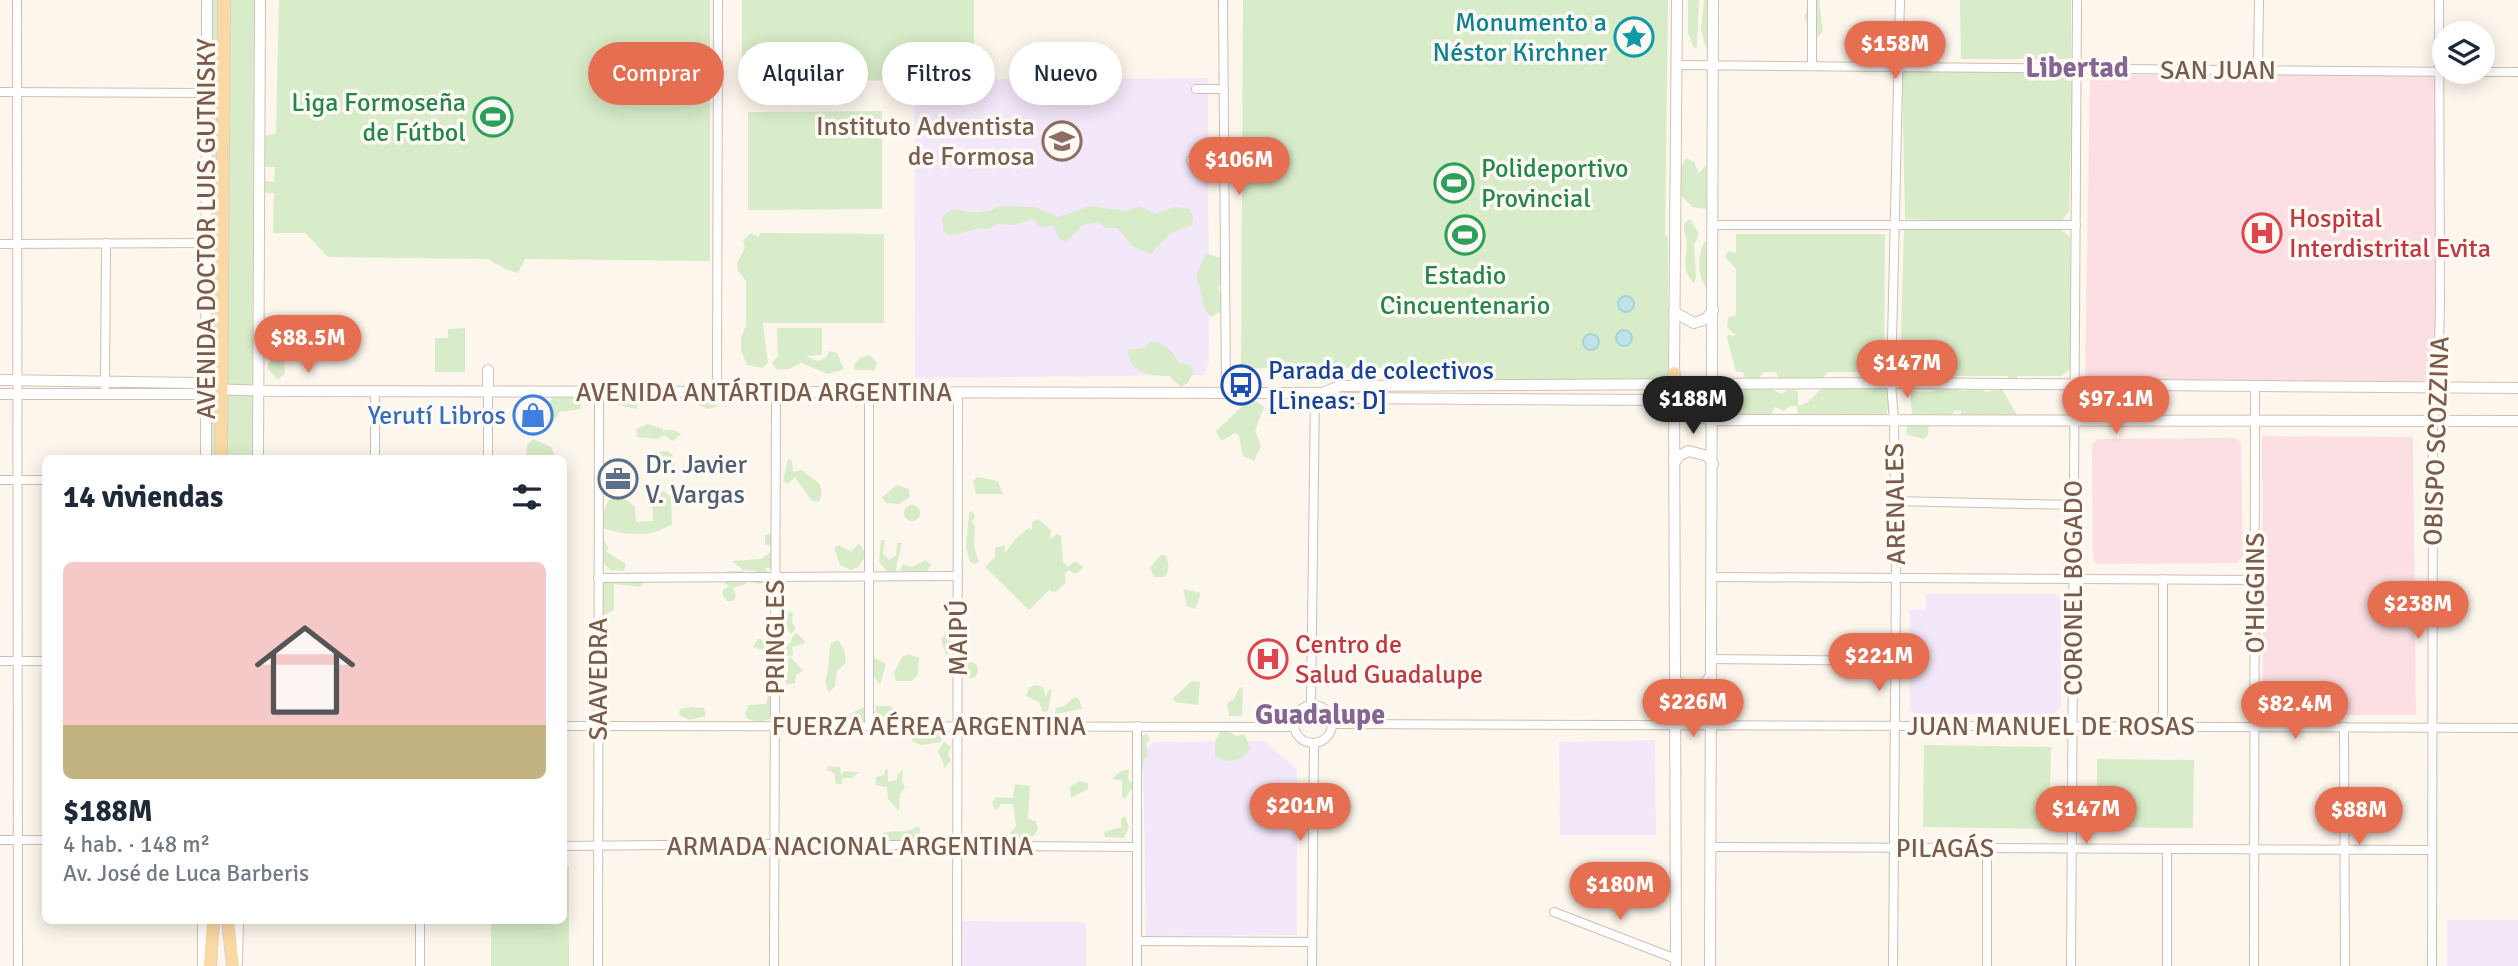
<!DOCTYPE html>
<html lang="es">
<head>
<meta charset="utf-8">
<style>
  :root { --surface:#fff; --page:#f6f6f7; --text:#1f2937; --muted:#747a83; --accent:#e76f51 }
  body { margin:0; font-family:Signika,sans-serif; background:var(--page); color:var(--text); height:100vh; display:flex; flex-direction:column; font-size:26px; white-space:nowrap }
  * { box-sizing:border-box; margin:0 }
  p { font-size:23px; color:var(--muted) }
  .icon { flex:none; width:38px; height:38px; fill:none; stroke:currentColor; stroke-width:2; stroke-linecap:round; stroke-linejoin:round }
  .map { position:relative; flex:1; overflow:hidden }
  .sheet { position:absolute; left:42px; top:455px; width:525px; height:469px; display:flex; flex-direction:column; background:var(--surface); border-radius:10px; box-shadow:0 4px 18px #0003 }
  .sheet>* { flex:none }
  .top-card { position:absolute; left:588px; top:42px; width:665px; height:63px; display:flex; gap:14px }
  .fabs { position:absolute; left:2432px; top:21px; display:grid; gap:14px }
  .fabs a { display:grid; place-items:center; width:63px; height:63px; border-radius:50%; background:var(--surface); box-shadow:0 4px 18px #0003; font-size:35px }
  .price { position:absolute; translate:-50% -60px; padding:0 16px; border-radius:24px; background:var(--accent); color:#fff; font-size:23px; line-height:46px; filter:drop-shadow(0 2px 4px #0008) }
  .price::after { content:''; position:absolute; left:50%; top:42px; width:21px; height:16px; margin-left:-10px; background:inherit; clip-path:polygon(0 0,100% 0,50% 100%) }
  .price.on { background:#222; color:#fff }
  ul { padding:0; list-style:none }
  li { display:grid; align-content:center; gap:14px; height:371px; padding:0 21px }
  li span { display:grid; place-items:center; height:217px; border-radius:10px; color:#555 }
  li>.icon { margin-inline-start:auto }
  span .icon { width:126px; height:126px; fill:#fffc; stroke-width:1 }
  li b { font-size:30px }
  h2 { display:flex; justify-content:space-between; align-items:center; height:84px; padding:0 21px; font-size:30px }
  .tag { padding:0 24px; border-radius:32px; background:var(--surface); box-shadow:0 4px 18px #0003; font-size:24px; line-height:63px }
  .tag.on { background:var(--accent); color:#fff }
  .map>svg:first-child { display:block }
</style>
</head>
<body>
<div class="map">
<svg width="2518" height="966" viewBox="0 0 2518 966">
  <rect width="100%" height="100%" fill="#fdf6ec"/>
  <g fill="#f3e8fa">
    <polygon points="1208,78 1209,363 1204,375 915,378 914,80"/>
    <polygon points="1926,594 2056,594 2061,599 2061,708 2052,714 1914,714 1910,709 1910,610 1926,609"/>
    <polygon points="1655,740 1656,835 1560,835 1559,742"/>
    <polygon points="1265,741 1297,770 1297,935 1146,936 1143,750 1154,742"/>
    <rect x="2447" y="920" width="71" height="46"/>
    <polygon points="962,921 1086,922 1086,966 962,966"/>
  </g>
  <g fill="#fbdfe3">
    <polygon points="2430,73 2436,78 2435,381 2088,381 2085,374 2090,78 2094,75"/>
    <polygon points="2262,436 2413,437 2416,715 2263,715"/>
    <polygon points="2235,438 2241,443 2243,556 2237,563 2097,564 2093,559 2092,444 2098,439"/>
  </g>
  <g fill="#d8ecc9">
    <polygon points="211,0 254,0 252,458 208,458"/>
    <polygon points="279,0 710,0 710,261 525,259 518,273 507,270 488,259 328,257 305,233 273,233 274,193 267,193 262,187 264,181 274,182 275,167 266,167 259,159 266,136 276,133"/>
    <polygon points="742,0 974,0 974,80 742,81"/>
    <polygon points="1243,0 1668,0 1665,235 1668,236 1668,379 1477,382 1476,368 1241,368"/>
    <polygon points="1688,0 1699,0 1697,47 1694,48 1688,33"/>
    <polygon points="1704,0 1711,0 1709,46 1706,48 1701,30"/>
    <polygon points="1812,0 1819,0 1823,31 1816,39 1804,17"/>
    <polygon points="1960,0 2071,0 2071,59 1961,59"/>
    <polygon points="2068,65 2073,71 2069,212 2061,221 1995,220 1993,222 1905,219 1902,73 1905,70"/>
    <polygon points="882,111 882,209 748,210 748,112"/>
    <polygon points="1686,158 1694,162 1699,173 1707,164 1707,209 1692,207 1680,194 1680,169"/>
    <path d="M1002 206 1035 207 1058 217 1090 206 1126 211 1139 206 1155 214 1175 207 1190 209 1193 216 1192 225 1171 233 1151 254 1132 246 1117 228H1106L1098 222 1083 225 1067 242 1059 239 1054 226 1040 227 1032 219 1014 225 997 224 989 229 978 228 951 236 943 231 942 218C956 202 962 214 979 212 987 212 995 208 1002 206Z"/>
    <path d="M1690 219 1699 234 1694 245 1696 277 1694 283C1681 270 1686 260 1687 245 1687 236 1682 232 1685 222Z"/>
    <polygon points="2058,227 2070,237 2072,368 2061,376 2017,376 2017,382 2010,380 2008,376 1936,376 1926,382 1915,381 1900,368 1904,230"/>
    <polygon points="751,233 759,237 760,233 884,234 884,323 763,323 768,363 762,368 747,365 741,350 741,338 746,326 746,281 738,271 737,263 745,248 743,240"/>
    <polygon points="1736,234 1885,234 1884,372 1827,372 1822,380 1780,381 1776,372 1763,372 1758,380 1745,379 1743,372 1736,372 1727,338 1728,335 1736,336 1727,327 1728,318 1736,315 1736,269 1725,257 1728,251 1736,253"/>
    <path d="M1705 241 1708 243 1707 289C1697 276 1697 255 1705 241Z"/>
    <path d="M1205 253 1220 258 1223 278 1218 288 1223 300 1222 310 1211 317C1199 304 1203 291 1196 277Z"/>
    <polygon points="465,328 465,372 435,372 435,338 448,338 448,329"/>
    <polygon points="777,328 822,328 822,355 806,356 818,361 826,358 829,351 837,353 844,369 828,374 801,363 789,369 777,370 772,363 778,356"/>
    <path d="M1150 342C1163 340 1174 353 1180 364H1187L1194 370 1188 383 1181 387 1169 376C1150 376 1130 374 1128 350L1144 348Z"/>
    <polygon points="276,345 283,348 285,373 278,380 267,368"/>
    <polygon points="869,355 877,362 875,370 855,370 854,365 860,358"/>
    <polygon points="1976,386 1986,392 2002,389 2017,415 1961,417 1961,411 1955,410 1947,421 1929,424 1928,435 1924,439 1908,435 1906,431 1912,415 1910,391 1930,392 1952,387 1964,391"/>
    <polygon points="1734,387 1769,388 1782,394 1791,387 1798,392 1798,406 1808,402 1822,388 1885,387 1891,398 1885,418 1874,414 1799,419 1797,406 1790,406 1784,411 1775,407 1771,415 1739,417 1734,410"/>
    <polygon points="607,391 637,401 637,409 618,405 607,398"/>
    <polygon points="556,395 577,397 582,403 580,409 560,412 553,423 545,418 549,402"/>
    <polygon points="697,395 715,396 717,406 709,409 698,405"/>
    <polygon points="1251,398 1264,407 1255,431 1261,446 1254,461 1243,456 1239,436 1236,433 1221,441 1216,431"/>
    <polygon points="648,424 663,429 663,434 664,430 674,430 681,434 673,441 663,435 658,439 637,437 636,429"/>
    <polygon points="533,439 551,447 556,458 526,458 527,445"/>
    <circle cx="664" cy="462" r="11"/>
    <path d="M788 459 792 461 793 472 802 470C815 482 827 482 819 502L811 500 795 477 788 484 783 481Z"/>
    <polygon points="977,477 998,481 1003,494 976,494 973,481"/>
    <polygon points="897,485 909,489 910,497 899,504 886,503 882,497"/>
    <path d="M663 491 671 497 672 524C650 538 626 536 603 528 602 503 612 484 635 507L636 522 653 521 652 496Z"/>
    <circle cx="912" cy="513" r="8"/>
    <polygon points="972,511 975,516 972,522 975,527 974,547 979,562 975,564 970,562 966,547 969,513"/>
    <polygon points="1038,519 1051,530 1050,539 1057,534 1061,536 1063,562 1068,567 1075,561 1083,567 1077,574 1068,570 1065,574 1066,582 1057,591 1052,592 1050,589 1029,610 985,567 995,557 995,548 1005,545 1005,553 1015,539 1029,528 1032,530 1032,522"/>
    <polygon points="773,533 773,568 765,568 769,575 764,584 753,583 752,574 756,571 743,570 732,561 761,559 772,551 770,546 765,544 765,535"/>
    <polygon points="602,536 609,549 605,551 626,564 624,571 610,570 602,561 604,551 596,541"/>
    <polygon points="881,540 885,540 883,554 889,560 896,555 897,543 902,543 895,573 888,572 879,562"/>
    <polygon points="859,544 866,554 859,567 851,570 840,565 834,548 839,545 851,551"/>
    <path d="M1161 555H1165C1169 562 1170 570 1165 577H1154L1150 568Z"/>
    <polygon points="925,560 931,564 927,572 908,574 900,570 903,564 912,567"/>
    <polygon points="727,571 743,571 747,577 746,584 733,588 736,596 733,601 727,601 723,596 723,590 729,586 720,580"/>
    <polygon points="643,579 641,587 614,584 614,610 602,616 601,581"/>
    <polygon points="1183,589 1201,593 1195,609 1187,606"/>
    <polygon points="789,612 793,613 792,623 796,628 791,634 782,624"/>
    <polygon points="947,631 953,631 955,634 950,643 952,651 946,655 941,640"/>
    <polygon points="797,633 806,643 792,647 793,655 787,657 784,645 791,643 792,637"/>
    <polygon points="758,639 773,641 772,671 769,660 763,660 762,650 753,647"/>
    <path d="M838 640 844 649 846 663 837 671 835 686 829 693 825 681C830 667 828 657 831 643Z"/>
    <polygon points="908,654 919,658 918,675 912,681 896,681 894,673 902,657"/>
    <polygon points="791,657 803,671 796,675 795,683 787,685 783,678 788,673 788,659"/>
    <polygon points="875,658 886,664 880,685 871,671"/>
    <circle cx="970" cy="670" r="8"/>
    <polygon points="1192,681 1200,682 1198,705 1175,702 1173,698"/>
    <polygon points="1035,685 1043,687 1046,698 1048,690 1052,689 1048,711 1043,712 1039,702 1026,696 1029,688"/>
    <polygon points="1243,687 1242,716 1229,716 1227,703 1234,699 1239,688"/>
    <polygon points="774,692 770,719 758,722 748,719 745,713 749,705 766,704 768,696"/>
    <polygon points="1075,697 1079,699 1082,709 1055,714 1056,708 1064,706"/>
    <polygon points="876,706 890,706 899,711 898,716 875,718"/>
    <polygon points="692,707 704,708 706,716 690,720 679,715 680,709"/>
    <polygon points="864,707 866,710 864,721 849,726 850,714"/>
    <polygon points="930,722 941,725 941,742 921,745 912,741 912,729"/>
    <path d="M1226 730 1236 736 1244 734 1250 746C1248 761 1226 765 1215 756V742L1220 732Z"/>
    <polygon points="1147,734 1150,739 1146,744 1148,757 1144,759 1142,774 1139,747 1141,736"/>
    <polygon points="944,742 951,747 948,754 951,760 945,768 938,751"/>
    <polygon points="1924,745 2051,747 2049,829 1923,827"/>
    <polygon points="2097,759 2194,760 2193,828 2097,827"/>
    <polygon points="828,766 840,767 841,775 845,771 859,772 852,778 842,778 842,784 836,784 834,773 827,770"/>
    <polygon points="885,769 888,770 888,782 897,780 897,775 903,769 902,782 905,787 900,794 899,811 888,799 887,787 876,785 876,777 884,775"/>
    <polygon points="1129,769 1128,779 1134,785 1125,799 1122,797 1122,780 1112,779 1119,772"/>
    <polygon points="1079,781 1088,783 1088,789 1071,798 1070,787"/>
    <polygon points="1015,784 1030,786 1028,819 1036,821 1038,830 1034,836 1016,839 1010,833 1016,826 1013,804 1001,804 997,810 994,808 992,802 996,797 1013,798"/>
    <polygon points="1125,816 1129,827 1124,838 1105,837 1104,832 1121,827 1121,819"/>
    <path d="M917 826 920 828V837L906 843 881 838 880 834C894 828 906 836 917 826Z"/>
    <polygon points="564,866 569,866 569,966 491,966 491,921 564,920"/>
  </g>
  <g fill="#bfe3e8" stroke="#a5d3da" stroke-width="2">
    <circle cx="1626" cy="304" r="8"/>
    <circle cx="1624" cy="338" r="8"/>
    <circle cx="1591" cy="342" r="8"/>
  </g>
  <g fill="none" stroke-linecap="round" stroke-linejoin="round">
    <g stroke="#d1beb0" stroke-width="10">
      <g id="street">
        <polyline points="17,0 18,966"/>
        <polyline points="1223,0 1226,394"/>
        <polyline points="1677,65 2466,72"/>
        <polyline points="1812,65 1812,0"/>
        <polyline points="2258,69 2259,0"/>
        <polyline points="2483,72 2518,72"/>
        <polyline points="1196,89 1224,89"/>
        <polyline points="0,92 207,93"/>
        <path d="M1191 160C1197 179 1207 176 1225 175"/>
        <polyline points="1713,225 2076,225"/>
        <polyline points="0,244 206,243"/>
        <polyline points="105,387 106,243"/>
        <polyline points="375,391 375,458"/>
        <polyline points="488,392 488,458"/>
        <polyline points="717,392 718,0"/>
        <polyline points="869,393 869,725"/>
        <polyline points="0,480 46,480"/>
        <polyline points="1894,501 2073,505"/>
        <polyline points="1712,577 2255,580"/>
        <polyline points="598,578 958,576"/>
        <polyline points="1711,659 1894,661"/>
        <polyline points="0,661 46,661"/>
        <polyline points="1311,705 1315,393"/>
        <circle cx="1313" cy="724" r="19"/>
        <polyline points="1332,724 2518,728"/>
        <polyline points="564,726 1294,727"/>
        <polyline points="2163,726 2163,579"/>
        <polyline points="2344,727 2345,966"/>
        <polyline points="0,840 46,840"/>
        <polyline points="564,846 774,844 1136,847"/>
        <polyline points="1711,847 2432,850"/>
        <polyline points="1554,912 1676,959"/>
        <polyline points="1137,941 1312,942"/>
        <polyline points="420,966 420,920"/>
        <polyline points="598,966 599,392"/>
        <polyline points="774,966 776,393"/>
        <polyline points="957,966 958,393"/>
        <polyline points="1137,966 1137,726"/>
        <polyline points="1312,966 1314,744"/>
        <polyline points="1893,966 1896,578 1894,420 1891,383 1900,0"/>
        <polyline points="1987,966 1987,848"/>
        <polyline points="2071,966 2077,0"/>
        <polyline points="2167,966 2167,849"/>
        <polyline points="2254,966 2255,387"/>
        <polyline points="2432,966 2433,421 2438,388 2440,305 2439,0"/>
      </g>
    </g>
    <g stroke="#d6c0b0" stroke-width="12">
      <g id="secondary">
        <polyline points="1674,312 1694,323 1706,319 1713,310"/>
        <polyline points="1674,373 1677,0"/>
        <polyline points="0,380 195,383 206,389 275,391 1322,393 1341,398 1660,400 1673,403 1684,414 1714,420 2518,421"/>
        <polyline points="1674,385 1676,966"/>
        <polyline points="488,392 488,370"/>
        <polyline points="1322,393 1340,386 1891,383 2518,388"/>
        <polyline points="0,394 195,394 206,389"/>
        <polyline points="206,458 207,0"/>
        <polyline points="258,458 260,0"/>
        <polyline points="1674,463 1679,456 1688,451 1708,456 1713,464"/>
        <path d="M1675 680C1689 692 1700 691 1711 676"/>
        <polyline points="203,920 203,966"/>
        <polyline points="237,963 238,920"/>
        <polyline points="1710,966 1713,0"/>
      </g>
    </g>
    <g stroke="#dad1cd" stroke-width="14">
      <g id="primary">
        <polyline points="1674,385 1674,373"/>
        <polyline points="221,458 224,0"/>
        <polyline points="228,920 233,966"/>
        <polyline points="210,966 213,920"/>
      </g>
    </g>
    <use href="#street" stroke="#fff" stroke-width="8"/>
    <use href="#secondary" stroke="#fff" stroke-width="10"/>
    <use href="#primary" stroke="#fbd9a5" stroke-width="12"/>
  </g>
  <defs>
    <g id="sight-ring" transform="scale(2.0125)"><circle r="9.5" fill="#fffaf3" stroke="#0f9aa8" stroke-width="1.5"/><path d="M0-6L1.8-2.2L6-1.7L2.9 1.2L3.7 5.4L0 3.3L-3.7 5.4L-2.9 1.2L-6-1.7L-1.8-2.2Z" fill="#0f9aa8"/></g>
    <g id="stadium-ring" transform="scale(2.0125)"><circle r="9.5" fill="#fffaf3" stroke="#2e9e5b" stroke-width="1.5"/><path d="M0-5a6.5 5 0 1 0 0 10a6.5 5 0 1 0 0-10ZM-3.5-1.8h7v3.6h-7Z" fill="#2e9e5b"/></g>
    <g id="school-ring" transform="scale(2.0125)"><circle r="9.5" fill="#fffaf3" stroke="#8d6e63" stroke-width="1.5"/><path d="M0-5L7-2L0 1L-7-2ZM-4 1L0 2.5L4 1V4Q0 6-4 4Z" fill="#8d6e63"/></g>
    <g id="hospital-ring" transform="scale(2.0125)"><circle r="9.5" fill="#fffaf3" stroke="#e0444e" stroke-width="1.5"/><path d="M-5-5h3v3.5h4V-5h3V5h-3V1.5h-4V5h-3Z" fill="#e0444e"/></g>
    <g id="bus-ring" transform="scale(2.0125)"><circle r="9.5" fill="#fffaf3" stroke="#1a4fb4" stroke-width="1.5"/><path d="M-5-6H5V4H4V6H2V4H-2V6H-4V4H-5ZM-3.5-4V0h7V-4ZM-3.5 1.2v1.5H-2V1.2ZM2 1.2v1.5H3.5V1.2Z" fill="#1a4fb4"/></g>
    <g id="shop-ring" transform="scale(2.0125)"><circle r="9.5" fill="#fffaf3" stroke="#3f7fe0" stroke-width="1.5"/><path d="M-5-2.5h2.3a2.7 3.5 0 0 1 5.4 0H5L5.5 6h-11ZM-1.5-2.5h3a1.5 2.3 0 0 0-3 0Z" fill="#3f7fe0"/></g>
    <g id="office-ring" transform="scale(2.0125)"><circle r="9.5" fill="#fffaf3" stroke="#5c6f8a" stroke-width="1.5"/><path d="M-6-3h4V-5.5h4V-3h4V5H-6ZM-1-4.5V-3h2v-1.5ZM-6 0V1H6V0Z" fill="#5c6f8a"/></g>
  </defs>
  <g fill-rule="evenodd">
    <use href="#sight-ring" x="1634" y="37"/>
    <use href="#stadium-ring" x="493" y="117"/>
    <use href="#school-ring" x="1062" y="141"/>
    <use href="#stadium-ring" x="1454" y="183"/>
    <use href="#hospital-ring" x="2262" y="233"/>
    <use href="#stadium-ring" x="1465" y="235"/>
    <use href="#bus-ring" x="1241" y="385"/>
    <use href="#shop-ring" x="533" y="415"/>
    <use href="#office-ring" x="618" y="479"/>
    <use href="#hospital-ring" x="1268" y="659"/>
  </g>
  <g text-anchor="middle" stroke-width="7" stroke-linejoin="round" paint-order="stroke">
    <g font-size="26" fill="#0d838f" stroke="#fffaf3" text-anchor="end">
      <text x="1607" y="31">Monumento a<tspan x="1607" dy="30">Néstor Kirchner</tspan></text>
    </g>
    <g font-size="26" fill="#7a5c4d" stroke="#fffaf3">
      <text x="2218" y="79">SAN JUAN</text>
      <text transform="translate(206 229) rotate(-90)" y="9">AVENIDA DOCTOR LUIS GUTNISKY</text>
      <text x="764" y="401">AVENIDA ANTÁRTIDA ARGENTINA</text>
      <text transform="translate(2436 441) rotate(-88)" y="9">OBISPO SCOZZINA</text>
      <text transform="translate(1895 504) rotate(-91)" y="9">ARENALES</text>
      <text transform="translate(2073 588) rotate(-90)" y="9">CORONEL BOGADO</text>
      <text transform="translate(2255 593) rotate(-90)" y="9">O'HIGGINS</text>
      <text transform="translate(775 637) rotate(-90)" y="9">PRINGLES</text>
      <text transform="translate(958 638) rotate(-90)" y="9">MAIPÚ</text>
      <text transform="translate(598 679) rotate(-90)" y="9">SAAVEDRA</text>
      <text x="929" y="735">FUERZA AÉREA ARGENTINA</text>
      <text x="2051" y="735">JUAN MANUEL DE ROSAS</text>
      <text x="850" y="855">ARMADA NACIONAL ARGENTINA</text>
      <text x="1945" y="857">PILAGÁS</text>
    </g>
    <g font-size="26" fill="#27864d" stroke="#fffaf3" text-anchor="end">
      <text x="466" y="111">Liga Formoseña<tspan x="466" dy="30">de Fútbol</tspan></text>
      <text x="1481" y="177" text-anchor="start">Polideportivo<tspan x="1481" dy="30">Provincial</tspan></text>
      <text x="1465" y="284" text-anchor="middle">Estadio<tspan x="1465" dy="30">Cincuentenario</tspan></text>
    </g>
    <g font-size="26" fill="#785e54" stroke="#fffaf3" text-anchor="end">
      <text x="1035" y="135">Instituto Adventista<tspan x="1035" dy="30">de Formosa</tspan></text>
    </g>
    <g font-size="26" fill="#be3a42" stroke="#fffaf3" text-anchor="start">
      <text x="2289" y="227">Hospital<tspan x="2289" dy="30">Interdistrital Evita</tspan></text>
      <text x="1295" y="653">Centro de<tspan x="1295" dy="30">Salud Guadalupe</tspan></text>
    </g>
    <g font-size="26" fill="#164399" stroke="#fffaf3" text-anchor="start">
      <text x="1268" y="379">Parada de colectivos<tspan x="1268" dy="30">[Lineas: D]</tspan></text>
    </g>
    <g font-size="26" fill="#366cbe" stroke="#fffaf3" text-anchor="end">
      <text x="506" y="424">Yerutí Libros</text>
    </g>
    <g font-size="26" fill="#4e5e75" stroke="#fffaf3" text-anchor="start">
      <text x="645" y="473">Dr. Javier<tspan x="645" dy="30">V. Vargas</tspan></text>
    </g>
    <g font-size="28" font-weight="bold" fill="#846695" stroke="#fffaf3">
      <text x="2077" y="77">Libertad</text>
      <text x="1320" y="724">Guadalupe</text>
    </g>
  </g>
</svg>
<div class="fabs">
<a><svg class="icon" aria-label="layers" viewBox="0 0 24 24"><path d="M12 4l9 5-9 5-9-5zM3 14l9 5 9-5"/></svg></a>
</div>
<b class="price" style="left:1895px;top:81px">$158M</b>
<b class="price" style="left:1239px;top:197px">$106M</b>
<b class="price" style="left:308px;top:375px">$88.5M</b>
<b class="price" style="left:1907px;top:400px">$147M</b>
<b class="price on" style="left:1693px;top:436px">$188M</b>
<b class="price" style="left:2116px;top:436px">$97.1M</b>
<b class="price" style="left:2418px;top:641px">$238M</b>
<b class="price" style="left:1879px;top:693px">$221M</b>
<b class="price" style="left:1693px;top:739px">$226M</b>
<b class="price" style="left:2295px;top:741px">$82.4M</b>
<b class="price" style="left:1300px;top:843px">$201M</b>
<b class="price" style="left:2086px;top:846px">$147M</b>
<b class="price" style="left:2359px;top:847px">$88M</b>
<b class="price" style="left:1620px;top:922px">$180M</b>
<div class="top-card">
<a class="tag on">Comprar</a>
<a class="tag">Alquilar</a>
<a class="tag">Filtros</a>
<a class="tag">Nuevo</a>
</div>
<section class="sheet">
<h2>14 viviendas<svg class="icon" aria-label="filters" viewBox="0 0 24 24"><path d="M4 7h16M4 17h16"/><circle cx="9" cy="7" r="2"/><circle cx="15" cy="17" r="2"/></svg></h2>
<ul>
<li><span style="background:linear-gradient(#f6c9c9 75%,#c2b280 0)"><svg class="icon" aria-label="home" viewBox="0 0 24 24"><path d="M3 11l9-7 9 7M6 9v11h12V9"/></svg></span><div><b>$188M</b><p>4 hab. · 148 m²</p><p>Av. José de Luca Barberis</p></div></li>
</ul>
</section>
</div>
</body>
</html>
